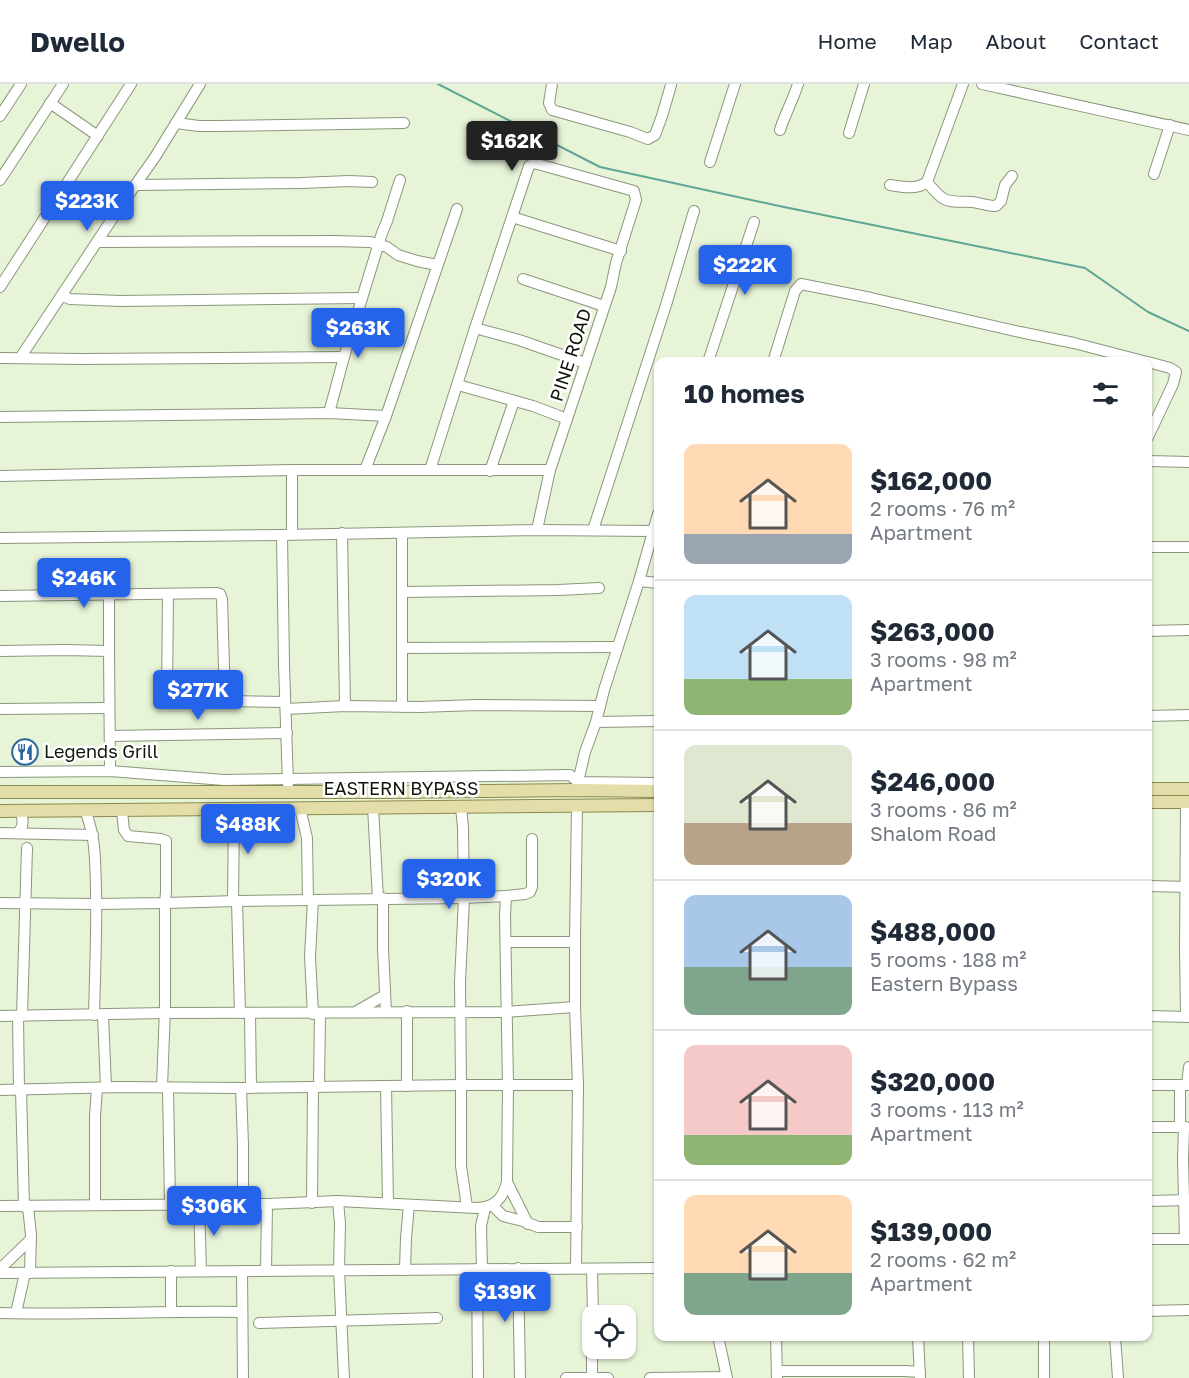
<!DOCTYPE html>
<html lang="en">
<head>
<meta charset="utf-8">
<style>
  :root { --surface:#fff; --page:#f2f2f3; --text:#1f2937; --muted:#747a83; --line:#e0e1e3; --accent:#2563eb }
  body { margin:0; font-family:"Golos Text",sans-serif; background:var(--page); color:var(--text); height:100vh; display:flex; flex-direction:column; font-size:22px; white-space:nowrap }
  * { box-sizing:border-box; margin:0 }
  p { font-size:20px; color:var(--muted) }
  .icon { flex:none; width:33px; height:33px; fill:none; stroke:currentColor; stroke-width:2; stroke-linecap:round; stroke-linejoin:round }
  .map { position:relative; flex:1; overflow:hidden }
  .side { position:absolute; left:654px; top:273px; width:498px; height:984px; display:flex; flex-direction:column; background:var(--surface); border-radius:12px; box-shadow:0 2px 4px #0004 }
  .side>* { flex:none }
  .controls { position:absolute; left:582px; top:1221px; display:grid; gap:12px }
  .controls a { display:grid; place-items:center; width:54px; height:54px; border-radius:12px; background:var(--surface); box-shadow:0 2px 4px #0004; font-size:30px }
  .price { position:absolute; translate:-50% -51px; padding:0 14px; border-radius:6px; background:var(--accent); color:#fff; font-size:20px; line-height:39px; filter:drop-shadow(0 2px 3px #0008) }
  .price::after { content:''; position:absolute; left:50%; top:36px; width:18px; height:14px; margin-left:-9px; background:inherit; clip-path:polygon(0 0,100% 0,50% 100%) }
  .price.selected { background:#222; color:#fff }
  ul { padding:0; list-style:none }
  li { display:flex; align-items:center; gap:18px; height:150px; padding:0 30px }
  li+li { border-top:2px solid var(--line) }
  li span { display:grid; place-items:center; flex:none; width:168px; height:120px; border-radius:12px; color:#555 }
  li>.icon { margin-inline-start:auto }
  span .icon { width:72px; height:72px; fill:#fffc; stroke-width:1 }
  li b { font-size:26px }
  h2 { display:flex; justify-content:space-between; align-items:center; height:72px; padding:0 30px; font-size:26px }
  header { display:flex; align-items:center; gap:36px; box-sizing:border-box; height:84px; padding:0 30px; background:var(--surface); border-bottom:2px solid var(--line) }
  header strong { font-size:28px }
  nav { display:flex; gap:33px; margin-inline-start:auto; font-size:21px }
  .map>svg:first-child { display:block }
</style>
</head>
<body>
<header>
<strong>Dwello</strong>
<nav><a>Home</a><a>Map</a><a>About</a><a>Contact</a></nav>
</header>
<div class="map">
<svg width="1189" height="1294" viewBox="0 0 1189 1294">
  <rect width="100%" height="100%" fill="#e7f4d8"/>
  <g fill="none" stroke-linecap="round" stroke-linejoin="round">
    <polyline stroke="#5da694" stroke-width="2" points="438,0 600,83 784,123 1085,184 1148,228 1189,247"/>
    <g stroke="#8b977d" stroke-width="12">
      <g id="minor">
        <polyline points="552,0 549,19 552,26 630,48 648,55 655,51 662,32 671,1"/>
        <polyline points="982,0 1189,46"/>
        <polyline points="50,19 98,52"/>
        <polyline points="0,32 21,0"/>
        <polyline points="176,39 199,42 218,42 404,39"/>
        <path d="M780 46C785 30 793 16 798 0"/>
        <polyline points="849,49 864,0"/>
        <polyline points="710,78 735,0"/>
        <polyline points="1154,90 1170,41"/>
        <polyline points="0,96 63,0"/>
        <path d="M927 98C945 120 945 117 972 118 980 119 988 122 996 122L1001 117 1005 101 1012 92"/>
        <polyline points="137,101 302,99 349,97 372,98"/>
        <path d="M890 101C903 103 917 106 927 98L963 0"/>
        <polyline points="512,133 621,167"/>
        <polyline points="97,158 335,157 370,158 387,163 398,171 417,177 437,181"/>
        <polyline points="523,195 604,222"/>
        <polyline points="0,203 131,0"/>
        <polyline points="62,212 70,215 120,217 362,214"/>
        <polyline points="475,244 519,256 585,279"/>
        <polyline points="0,274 82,275 344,273"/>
        <polyline points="20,274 122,120 155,73 200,0"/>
        <polyline points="708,278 754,138"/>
        <polyline points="773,278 795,207 801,200 871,214 1020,248 1074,259 1147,278"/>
        <polyline points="1148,278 1170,284 1176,288 1173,300 1148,353"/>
        <polyline points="458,301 533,322 567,335"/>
        <polyline points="329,329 344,273 382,149 387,137 400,96"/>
        <polyline points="0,333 329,329 386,332"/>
        <polyline points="1148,377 1189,378"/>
        <polyline points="292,386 292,450"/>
        <polyline points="365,386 386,332 457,125"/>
        <polyline points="430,386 475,244 529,82 534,79 634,107 636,116 616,179 611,203 550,386 537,446"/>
        <polyline points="490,387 514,317"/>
        <polyline points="0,392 292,386 550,386"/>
        <polyline points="593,446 666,221 694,127"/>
        <polyline points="342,449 345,622"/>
        <polyline points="282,451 284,581 288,700"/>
        <polyline points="0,454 282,451 537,446 653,447"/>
        <polyline points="1148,463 1189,463"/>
        <polyline points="639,497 658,430"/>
        <polyline points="403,508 558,506 599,504"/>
        <polyline points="168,510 167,613 178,616 285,618"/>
        <polyline points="109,511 109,567"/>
        <polyline points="0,512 217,509 220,510 222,515 225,617"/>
        <polyline points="1148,547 1189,546"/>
        <polyline points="402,564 618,563"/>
        <polyline points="0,567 65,566 109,567 110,687"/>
        <polyline points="402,623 402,449"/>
        <polyline points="0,625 109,624"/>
        <polyline points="286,625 345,622 419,623 477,621 600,622"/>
        <polyline points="1148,632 1189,631"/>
        <polyline points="658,637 596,638 585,668 578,698 658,699"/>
        <polyline points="596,638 604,606 639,497 658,499"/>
        <polyline points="110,652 287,649"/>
        <polyline points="0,688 110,687 224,696 570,691 578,698 577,706"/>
        <polyline points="373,723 378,815"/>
        <polyline points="461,723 463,744 464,814 460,898 461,1001 461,1082 467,1123"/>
        <polyline points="300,724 307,754 308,816"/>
        <path d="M85 726C96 754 95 775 96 804 97 846 95 889 94 931"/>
        <polyline points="0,749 93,751"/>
        <path d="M18 749C24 742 23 737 21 727"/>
        <polyline points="1148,802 1189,803"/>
        <polyline points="506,812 525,810 530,808 532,803 532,755"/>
        <polyline points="383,814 383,864 386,928"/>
        <polyline points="313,816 310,873 313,930"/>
        <polyline points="233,817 234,725"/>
        <polyline points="237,817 240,929"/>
        <polyline points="0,819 96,820 165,819 166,808 166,757 161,755 128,752 124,746 122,727"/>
        <polyline points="506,858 575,858"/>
        <polyline points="357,927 385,911"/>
        <polyline points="250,929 251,1004"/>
        <polyline points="103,931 106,1003"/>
        <polyline points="0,932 165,929 506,928 575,923"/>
        <polyline points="18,932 19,1005"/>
        <polyline points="22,932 27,764"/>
        <polyline points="1148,932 1189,933"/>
        <polyline points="1186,933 1185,866 1186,718"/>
        <polyline points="1148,1001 1189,1001"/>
        <polyline points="1187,1001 1189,983"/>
        <polyline points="386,1002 388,1119"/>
        <polyline points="407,1002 407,927"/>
        <polyline points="319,1003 320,929"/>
        <polyline points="168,1004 170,1120"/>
        <polyline points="241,1004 243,1061 243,1119"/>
        <polyline points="21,1005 24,1123"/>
        <polyline points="0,1006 120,1003 241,1004 461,1001 578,1001"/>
        <polyline points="1148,1043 1186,1043"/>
        <polyline points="1180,1043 1180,1001"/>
        <polyline points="1184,1043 1183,1075 1185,1155"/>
        <polyline points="507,1098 528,1140"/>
        <polyline points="338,1117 340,1140 339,1186 344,1294"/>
        <polyline points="1148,1117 1189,1116"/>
        <polyline points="312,1119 313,1003"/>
        <polyline points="199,1120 201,1187"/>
        <polyline points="95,1121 95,1032 97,1004"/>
        <polyline points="492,1121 503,1132 523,1137 538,1143 577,1143"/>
        <path d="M0 1122 267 1120 338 1117 476 1124C494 1124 503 1115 507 1098L508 1001 505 832 506 812 464 814 237 817 165 819V924L162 1003"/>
        <polyline points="28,1123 31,1151 30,1189"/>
        <polyline points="1148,1155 1189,1155"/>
        <polyline points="518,1184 520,1294"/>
        <polyline points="576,1184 578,1001 575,923 575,856 577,722"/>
        <polyline points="0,1185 31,1155"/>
        <polyline points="477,1185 478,1294"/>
        <polyline points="482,1185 481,1142 485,1124"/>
        <polyline points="592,1185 593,1232"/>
        <polyline points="405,1186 406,1154 409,1121"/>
        <polyline points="242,1187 243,1294"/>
        <polyline points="266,1187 267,1120"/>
        <polyline points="0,1189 658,1184"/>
        <polyline points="171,1227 171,1187"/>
        <polyline points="1148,1227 1189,1226"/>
        <path d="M0 1229C81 1231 161 1227 242 1228"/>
        <polyline points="16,1229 25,1189"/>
        <polyline points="259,1239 437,1234"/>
        <polyline points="718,1252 727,1294"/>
        <polyline points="776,1252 777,1294"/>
        <polyline points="918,1252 920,1294"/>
        <polyline points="968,1252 969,1294"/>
        <polyline points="1115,1252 1118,1294"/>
        <polyline points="777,1287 905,1287 920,1288"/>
        <polyline points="592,1293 592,1260"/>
        <polyline points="566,1294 608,1294"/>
        <polyline points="650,1294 726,1293"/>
        <polyline points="1044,1294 1044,1252"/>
      </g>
    </g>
    <g stroke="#8d894c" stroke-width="14">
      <g id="major">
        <polyline points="1148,705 1189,705"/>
        <polyline points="0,708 389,708 577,706 658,707"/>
        <polyline points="1148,718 1189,718"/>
        <polyline points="0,727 658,721"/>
      </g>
    </g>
    <use href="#minor" stroke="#fff" stroke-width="10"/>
    <use href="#major" stroke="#e3dea9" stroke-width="12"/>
  </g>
  <defs>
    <g id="restaurant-ring" transform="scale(1.35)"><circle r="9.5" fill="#fff" stroke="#2b669e" stroke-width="1.5"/><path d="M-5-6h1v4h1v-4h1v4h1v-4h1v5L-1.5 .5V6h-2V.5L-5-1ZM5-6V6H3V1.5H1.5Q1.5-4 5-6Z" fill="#2b669e"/></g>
  </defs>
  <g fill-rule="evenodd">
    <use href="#restaurant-ring" x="25" y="668"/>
  </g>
  <g text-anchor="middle" stroke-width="5" stroke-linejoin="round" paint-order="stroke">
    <g font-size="18" fill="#0f140a" stroke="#fff">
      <text transform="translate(571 271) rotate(-72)" y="6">PINE ROAD</text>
      <text x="401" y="711">EASTERN BYPASS</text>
    </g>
    <g font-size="18" fill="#0f140a" stroke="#fff" text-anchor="start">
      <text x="44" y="674">Legends Grill</text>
    </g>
  </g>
</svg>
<div class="controls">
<a><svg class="icon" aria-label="locate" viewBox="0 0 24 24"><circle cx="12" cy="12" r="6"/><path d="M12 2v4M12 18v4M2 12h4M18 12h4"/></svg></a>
</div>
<b class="price selected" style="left:512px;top:88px">$162K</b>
<b class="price" style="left:87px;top:148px">$223K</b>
<b class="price" style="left:745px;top:212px">$222K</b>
<b class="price" style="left:358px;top:275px">$263K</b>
<b class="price" style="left:84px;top:525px">$246K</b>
<b class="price" style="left:198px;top:637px">$277K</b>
<b class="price" style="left:248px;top:771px">$488K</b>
<b class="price" style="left:449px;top:826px">$320K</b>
<b class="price" style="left:214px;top:1153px">$306K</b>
<b class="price" style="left:505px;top:1239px">$139K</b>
<section class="side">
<h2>10 homes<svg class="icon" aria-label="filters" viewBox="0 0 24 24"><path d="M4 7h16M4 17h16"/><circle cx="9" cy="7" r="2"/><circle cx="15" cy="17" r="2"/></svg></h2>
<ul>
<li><span style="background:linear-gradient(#ffd9b3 75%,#9aa5b1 0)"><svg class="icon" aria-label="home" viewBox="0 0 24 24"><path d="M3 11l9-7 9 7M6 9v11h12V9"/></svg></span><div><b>$162,000</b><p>2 rooms · 76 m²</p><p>Apartment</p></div></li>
<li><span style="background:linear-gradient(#bfe0f5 70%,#8fb573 0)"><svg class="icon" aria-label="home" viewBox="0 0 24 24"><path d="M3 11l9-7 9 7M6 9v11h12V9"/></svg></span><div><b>$263,000</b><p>3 rooms · 98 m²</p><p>Apartment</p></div></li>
<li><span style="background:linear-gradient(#dfe7d0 65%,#b9a48a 0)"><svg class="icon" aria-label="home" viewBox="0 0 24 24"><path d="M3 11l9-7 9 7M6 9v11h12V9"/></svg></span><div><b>$246,000</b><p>3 rooms · 86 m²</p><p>Shalom Road</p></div></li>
<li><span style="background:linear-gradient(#a9c7e8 60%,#7fa58c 0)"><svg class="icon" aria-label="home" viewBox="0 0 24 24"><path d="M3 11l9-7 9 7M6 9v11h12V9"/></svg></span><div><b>$488,000</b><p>5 rooms · 188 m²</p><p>Eastern Bypass</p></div></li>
<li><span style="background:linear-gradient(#f6c9c9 75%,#8fb573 0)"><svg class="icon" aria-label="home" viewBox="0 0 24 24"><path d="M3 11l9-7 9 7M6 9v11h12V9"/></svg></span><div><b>$320,000</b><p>3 rooms · 113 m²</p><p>Apartment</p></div></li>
<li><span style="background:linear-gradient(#ffd9b3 65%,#7fa58c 0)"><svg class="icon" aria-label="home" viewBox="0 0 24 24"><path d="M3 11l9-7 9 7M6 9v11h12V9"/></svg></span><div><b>$139,000</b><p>2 rooms · 62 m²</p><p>Apartment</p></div></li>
</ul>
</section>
</div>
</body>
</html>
